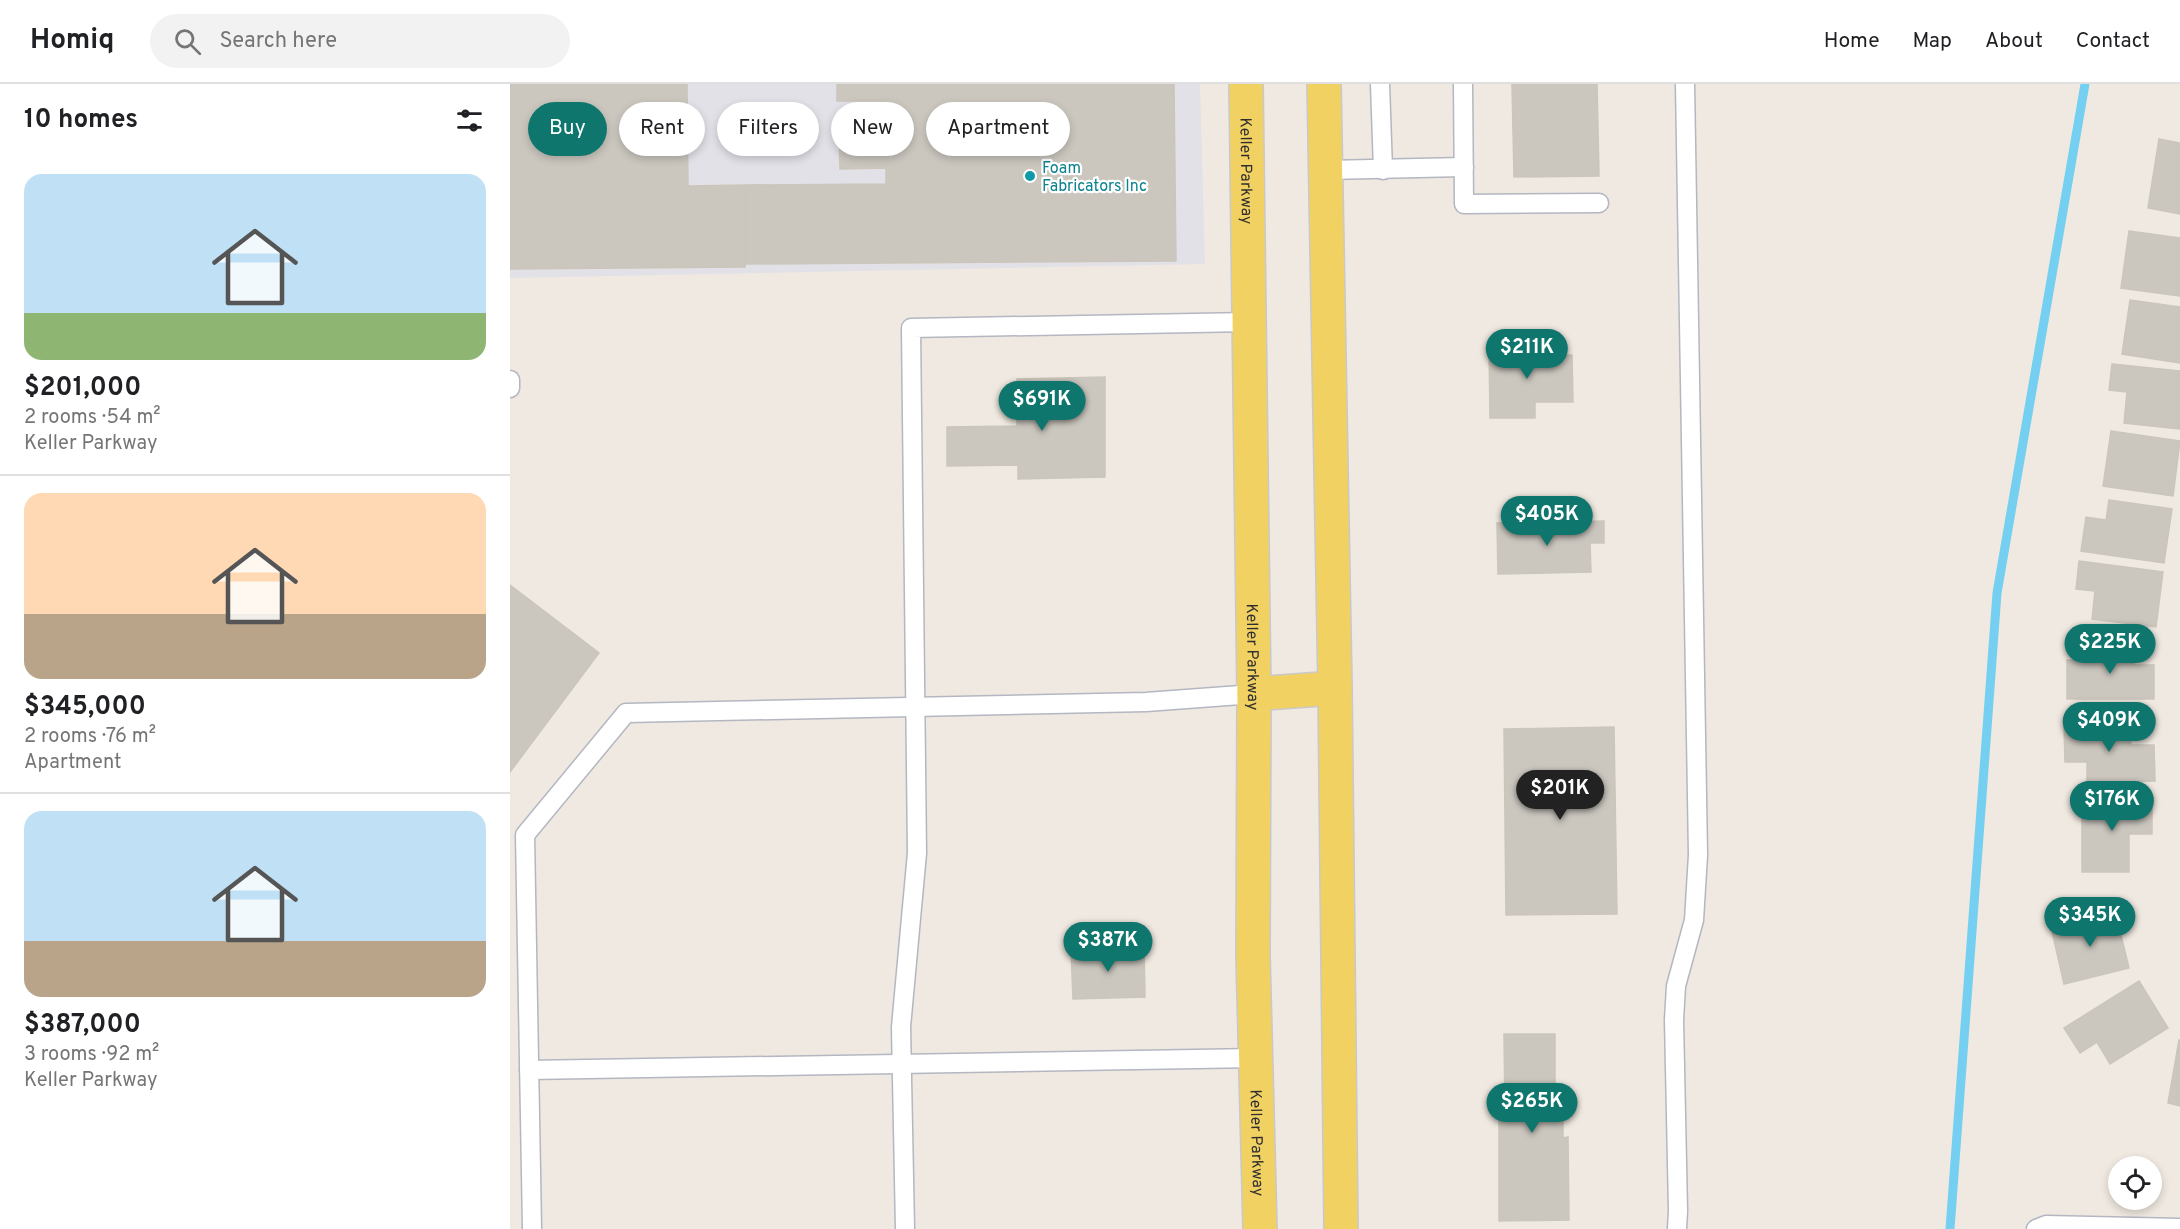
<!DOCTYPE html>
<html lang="en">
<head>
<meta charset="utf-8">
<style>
  :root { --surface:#fff; --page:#f2f2f2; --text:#202124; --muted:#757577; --line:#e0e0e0; --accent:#0f766e }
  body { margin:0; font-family:Overpass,sans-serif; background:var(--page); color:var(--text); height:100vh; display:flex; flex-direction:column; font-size:22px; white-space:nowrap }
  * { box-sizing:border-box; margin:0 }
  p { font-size:20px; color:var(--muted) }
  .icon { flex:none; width:33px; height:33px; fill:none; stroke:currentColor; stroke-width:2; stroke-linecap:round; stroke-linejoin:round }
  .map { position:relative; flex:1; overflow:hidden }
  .drawer { display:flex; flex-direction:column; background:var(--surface); width:510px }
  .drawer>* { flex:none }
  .top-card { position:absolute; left:18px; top:18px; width:570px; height:54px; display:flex; gap:12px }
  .controls { position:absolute; left:1598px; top:1072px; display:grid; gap:12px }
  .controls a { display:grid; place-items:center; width:54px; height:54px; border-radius:50%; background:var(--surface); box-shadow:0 3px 9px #0003; font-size:30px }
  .price { position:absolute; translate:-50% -51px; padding:0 14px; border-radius:21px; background:var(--accent); color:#fff; font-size:20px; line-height:39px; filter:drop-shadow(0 2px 3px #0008) }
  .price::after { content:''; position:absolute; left:50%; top:36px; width:18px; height:14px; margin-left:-9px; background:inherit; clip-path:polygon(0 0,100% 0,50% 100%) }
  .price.current { background:#222; color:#fff }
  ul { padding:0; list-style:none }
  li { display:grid; align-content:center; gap:12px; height:318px; padding:0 24px }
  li+li { border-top:2px solid var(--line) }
  li span { display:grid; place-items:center; height:186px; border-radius:18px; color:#555 }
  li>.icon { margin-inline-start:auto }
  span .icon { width:108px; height:108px; fill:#fffc; stroke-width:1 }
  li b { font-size:26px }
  h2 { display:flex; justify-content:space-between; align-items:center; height:72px; padding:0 24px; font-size:26px }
  .pill { padding:0 21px; border-radius:27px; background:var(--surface); box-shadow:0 3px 9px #0003; font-size:21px; line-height:54px }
  .pill.current { background:var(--accent); color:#fff }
  header { display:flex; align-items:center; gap:36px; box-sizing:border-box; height:84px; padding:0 30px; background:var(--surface); border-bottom:2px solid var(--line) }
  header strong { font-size:28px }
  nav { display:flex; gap:33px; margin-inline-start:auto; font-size:21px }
  .search { width:420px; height:54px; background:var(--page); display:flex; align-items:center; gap:15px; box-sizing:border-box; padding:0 21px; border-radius:33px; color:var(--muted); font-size:22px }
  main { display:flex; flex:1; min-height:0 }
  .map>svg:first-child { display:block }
</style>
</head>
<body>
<header>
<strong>Homiq</strong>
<div class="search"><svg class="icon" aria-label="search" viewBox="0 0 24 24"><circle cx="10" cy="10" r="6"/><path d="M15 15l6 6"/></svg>Search here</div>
<nav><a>Home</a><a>Map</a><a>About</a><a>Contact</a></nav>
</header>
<main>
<section class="drawer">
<h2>10 homes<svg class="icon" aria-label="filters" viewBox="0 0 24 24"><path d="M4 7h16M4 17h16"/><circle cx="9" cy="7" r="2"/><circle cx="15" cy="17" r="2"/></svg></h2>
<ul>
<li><span style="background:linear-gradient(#bfe0f5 75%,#8fb573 0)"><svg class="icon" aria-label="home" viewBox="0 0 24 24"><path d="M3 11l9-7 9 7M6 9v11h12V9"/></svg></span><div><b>$201,000</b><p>2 rooms · 54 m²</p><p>Keller Parkway</p></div></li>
<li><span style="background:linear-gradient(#ffd9b3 65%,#b9a48a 0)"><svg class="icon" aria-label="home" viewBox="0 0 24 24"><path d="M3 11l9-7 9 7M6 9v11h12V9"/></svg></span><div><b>$345,000</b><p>2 rooms · 76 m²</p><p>Apartment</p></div></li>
<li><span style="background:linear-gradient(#bfe0f5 70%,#b9a48a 0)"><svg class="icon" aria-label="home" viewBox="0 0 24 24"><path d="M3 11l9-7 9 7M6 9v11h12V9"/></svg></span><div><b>$387,000</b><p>3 rooms · 92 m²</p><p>Keller Parkway</p></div></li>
</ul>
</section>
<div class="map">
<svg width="1670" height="1145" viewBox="0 0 1670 1145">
  <rect width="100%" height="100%" fill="#efe9e1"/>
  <polygon fill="#e3e1e8" points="0,0 690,0 695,180 0,194"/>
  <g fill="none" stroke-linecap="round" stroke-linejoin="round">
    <polyline stroke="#75cff0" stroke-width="9" points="1440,1145 1487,509 1575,0"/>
  </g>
  <g fill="#cbc7bf" stroke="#cbc5ba" stroke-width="1.5">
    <polygon points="0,0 177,0 178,102 235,101 235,183 0,185"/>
    <polygon points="327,0 664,0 666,177 235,180 235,101 376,100 376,84 330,85 329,52 376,52 375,17 327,17"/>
    <polygon points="1002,0 1087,0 1089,92 1004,93"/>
    <polygon points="1649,55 1670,59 1670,130 1638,124"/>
    <polygon points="1619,147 1670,154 1670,212 1611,204"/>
    <polygon points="1620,216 1670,223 1670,279 1612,270"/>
    <polygon points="1026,260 1026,272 1062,271 1063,318 1025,318 1025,334 980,334 979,261"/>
    <polygon points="1602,280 1670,287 1670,345 1614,339 1617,308 1599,306"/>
    <polygon points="595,293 595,393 508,395 508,381 437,382 437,343 507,342 507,295"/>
    <polygon points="1601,347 1670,357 1663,412 1593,402"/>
    <polygon points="1599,416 1662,425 1654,479 1571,467 1576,433 1596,436"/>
    <polygon points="1094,437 1094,459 1080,459 1081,488 988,490 987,439"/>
    <polygon points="1569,477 1653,488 1646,543 1582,535 1585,507 1566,505"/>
    <polygon points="0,501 89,569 0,688"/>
    <polygon points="1580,559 1624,559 1624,581 1644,581 1644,615 1557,615 1557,576 1580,576"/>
    <polygon points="1620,639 1621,661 1644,661 1645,697 1577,699 1577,678 1555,678 1554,641"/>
    <polygon points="1104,643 1107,830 996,831 994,645"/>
    <polygon points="1572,716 1642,716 1642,750 1619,750 1619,788 1572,788"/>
    <polygon points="1605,827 1619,884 1554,900 1541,843"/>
    <polygon points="634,863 635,913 563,915 561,865"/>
    <polygon points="1629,897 1658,944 1600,980 1587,958 1570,969 1554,944"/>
    <polygon points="994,950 1045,950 1045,1027 1053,1027 1053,1054 1058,1053 1059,1136 989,1137 989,1025 995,1026"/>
    <polygon points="1669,956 1670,956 1670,1022 1658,1019"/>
  </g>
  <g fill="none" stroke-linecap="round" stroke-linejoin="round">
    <g stroke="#b4b7c1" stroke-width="21">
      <g id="service">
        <polyline points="870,0 873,86"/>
        <polyline points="953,0 954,120 1089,119"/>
        <polyline points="816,86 954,83"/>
        <polyline points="0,296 0,304"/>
        <polyline points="19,986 746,974"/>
        <polyline points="22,1145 15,751 116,629 636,618 744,610"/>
        <polyline points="395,1145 391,943 407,769 401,244 739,238"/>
        <polyline points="1167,1145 1168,1127 1164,936 1166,902 1184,836 1188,771 1175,0"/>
        <polyline points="1526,1145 1536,1141 1670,1144"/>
      </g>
    </g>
    <g stroke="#c9c9c9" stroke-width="36">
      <g id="primary">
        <path id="s1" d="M736 0 744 610 743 872 750 1145"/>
        <polyline points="814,0 825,604 831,1145"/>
        <polyline points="744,610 825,604"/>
      </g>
    </g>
    <use href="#service" stroke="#fff" stroke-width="18"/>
    <use href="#primary" stroke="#f2d163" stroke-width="33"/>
  </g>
  <circle fill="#0f9aa8" stroke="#fff" stroke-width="2" cx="520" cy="92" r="6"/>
  <g text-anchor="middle" stroke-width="4.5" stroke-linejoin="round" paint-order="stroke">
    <g font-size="16" fill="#0d838f" stroke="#fff" text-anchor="start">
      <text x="532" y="89">Foam<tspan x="532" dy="18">Fabricators Inc</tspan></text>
    </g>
    <g font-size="16" fill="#2e2e2e" stroke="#fff">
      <text dy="6" stroke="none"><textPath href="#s1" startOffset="87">Keller Parkway</textPath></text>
      <text dy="6" stroke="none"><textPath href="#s1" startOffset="573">Keller Parkway</textPath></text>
      <text dy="6" stroke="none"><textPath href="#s1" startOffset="1059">Keller Parkway</textPath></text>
    </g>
  </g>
</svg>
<div class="controls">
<a><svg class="icon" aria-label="locate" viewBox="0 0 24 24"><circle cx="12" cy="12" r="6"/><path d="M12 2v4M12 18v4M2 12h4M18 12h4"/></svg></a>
</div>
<b class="price" style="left:1017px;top:296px">$211K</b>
<b class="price" style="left:532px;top:348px">$691K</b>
<b class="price" style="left:1037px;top:463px">$405K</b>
<b class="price" style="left:1600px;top:591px">$225K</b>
<b class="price" style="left:1599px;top:669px">$409K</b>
<b class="price current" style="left:1050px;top:737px">$201K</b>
<b class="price" style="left:1602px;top:748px">$176K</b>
<b class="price" style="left:1580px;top:864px">$345K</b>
<b class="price" style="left:598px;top:889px">$387K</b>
<b class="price" style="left:1022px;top:1050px">$265K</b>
<div class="top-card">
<a class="pill current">Buy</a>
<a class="pill">Rent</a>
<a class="pill">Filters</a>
<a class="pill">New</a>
<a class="pill">Apartment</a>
</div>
</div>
</main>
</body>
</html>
